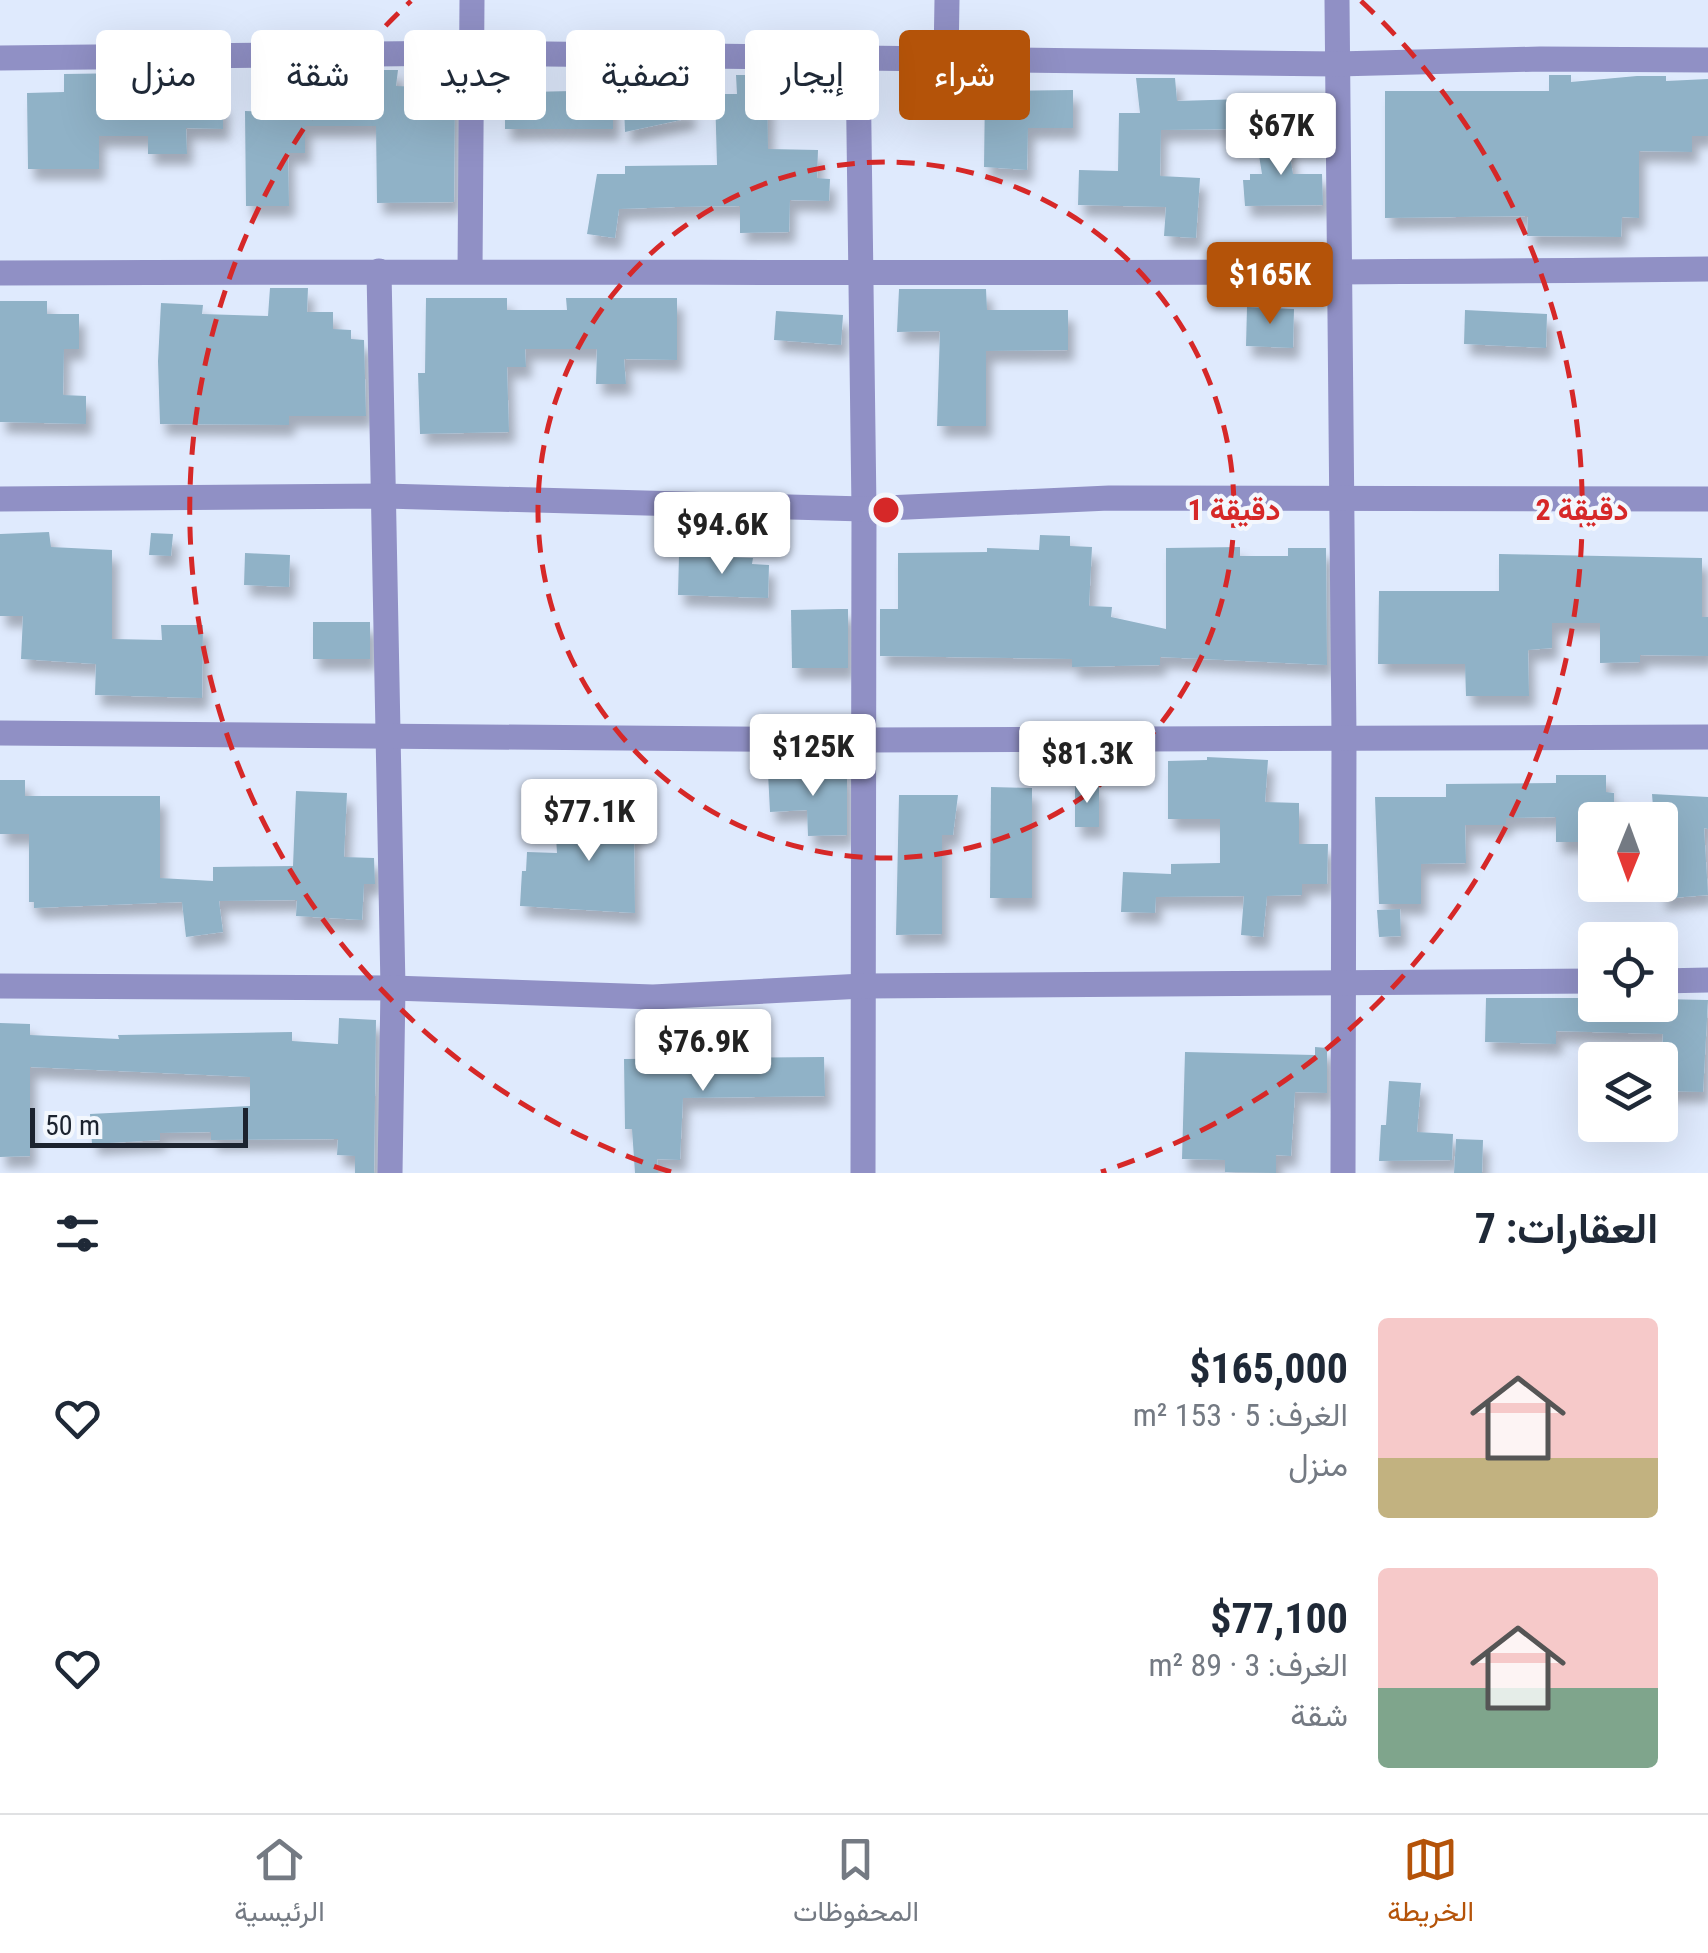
<!DOCTYPE html>
<html lang="ar">
<head>
<meta charset="utf-8">
<style>
  :root { --surface:#fff; --page:#f6f6f7; --text:#1f2937; --muted:#747a83; --line:#e0e1e3; --accent:#b45309 }
  body { margin:0; font-family:"Roboto Condensed",Vazirmatn,sans-serif; background:var(--page); color:var(--text); direction:rtl; height:100vh; display:flex; flex-direction:column; font-size:38px; white-space:nowrap }
  * { box-sizing:border-box; margin:0 }
  p { font-size:32px; color:var(--muted) }
  .icon { flex:none; width:55px; height:55px; fill:none; stroke:currentColor; stroke-width:2; stroke-linecap:round; stroke-linejoin:round }
  .map { position:relative; height:1173px; overflow:hidden; direction:ltr }
  .sheet { display:flex; flex-direction:column; background:var(--surface); flex:1 }
  .sheet>* { flex:none }
  .guide { position:absolute; left:30px; top:30px; width:1000px; height:90px; direction:rtl; display:flex; gap:20px }
  .needle { width:65px; rotate:181deg }
  .fabs { position:absolute; left:1578px; top:802px; display:grid; gap:20px }
  .fabs a { display:grid; place-items:center; width:100px; height:100px; border-radius:10px; background:var(--surface); box-shadow:0 10px 40px #0002; font-size:50px }
  .scale { position:absolute; left:30px; bottom:25px; width:218px; box-sizing:border-box; padding-left:10px; border:5px solid #1c232f; border-top:0; font-size:28px; line-height:35px; white-space:nowrap; color:#1c232f; -webkit-text-stroke:8px #f3f7fd; paint-order:stroke }
  .price { position:absolute; translate:-50% -85px; padding:0 22px; border-radius:10px; background:#fff; color:#222; font-size:32px; line-height:65px; filter:drop-shadow(0 2px 5px #0008) }
  .price::after { content:''; position:absolute; left:50%; top:60px; width:30px; height:22px; margin-left:-15px; background:inherit; clip-path:polygon(0 0,100% 0,50% 100%) }
  .price.on { background:var(--accent); color:#fff }
  ul { padding:0; list-style:none }
  li { display:flex; align-items:center; gap:30px; height:250px; padding:0 50px }
  li span { display:grid; place-items:center; flex:none; width:280px; height:200px; border-radius:10px; color:#555 }
  li>.icon { margin-inline-start:auto }
  span .icon { width:120px; height:120px; fill:#fffc; stroke-width:1 }
  li b { font-size:42px }
  h2 { display:flex; justify-content:space-between; align-items:center; height:120px; padding:0 50px; font-size:42px }
  .pill { padding:0 35px; border-radius:10px; background:var(--surface); box-shadow:0 10px 40px #0002; font-size:35px; line-height:90px }
  .pill.on { background:var(--accent); color:#fff }
  .dock { display:flex; justify-content:space-around; align-items:center; height:140px; border-top:2px solid var(--line); background:var(--surface); font-size:28px; color:var(--muted) }
  .dock a { display:grid; justify-items:center; gap:5px }
  .dock .on { color:var(--accent) }
  .map>svg:first-child { display:block }
</style>
</head>
<body>
<div class="map">
<svg width="1708" height="1173" viewBox="0 0 1708 1173">
  <defs>
    <filter id="shadow"><feDropShadow dx="6" dy="11" stdDeviation="5" flood-color="#0004"/></filter>
  </defs>
  <rect width="100%" height="100%" fill="#dfeafd"/>
  <g fill="#90b2c7" filter="url(#shadow)">
    <polygon points="362,70 398,70 396,86 455,88 454,202 377,203 376,126 305,126 305,153 288,153 289,206 246,206 245,111 273,112 270,71 306,71 307,88 361,88"/>
    <polygon points="505,70 529,70 528,92 573,91 573,71 613,71 613,129 505,129"/>
    <polygon points="132,73 132,83 152,84 153,104 223,102 223,129 186,128 187,154 148,154 148,136 99,136 99,169 28,169 27,93 64,92 64,74"/>
    <polygon points="736,75 767,75 768,149 818,150 817,178 830,179 829,201 790,200 789,232 740,233 740,206 675,207 619,209 615,238 587,234 597,174 625,174 625,166 717,165 715,94 737,94"/>
    <polygon points="1549,75 1571,75 1571,82 1637,76 1666,76 1666,81 1708,79 1708,136 1692,136 1692,152 1639,151 1639,218 1622,217 1621,237 1527,236 1528,216 1385,218 1385,91 1549,91"/>
    <polygon points="1136,78 1175,78 1177,101 1244,99 1245,129 1161,130 1160,176 1200,178 1196,238 1164,236 1166,207 1078,205 1079,170 1118,171 1119,113 1140,113"/>
    <polygon points="1073,90 1073,128 1028,128 1027,170 984,167 985,91"/>
    <polygon points="688,106 690,118 625,132 624,108"/>
    <polygon points="1286,132 1293,174 1322,174 1323,205 1245,206 1243,180 1250,180 1250,174 1262,174 1256,137"/>
    <polygon points="270,288 308,288 307,312 333,312 333,329 351,330 351,339 364,340 366,416 289,416 289,425 160,424 158,361 161,303 203,305 202,314 268,316"/>
    <polygon points="899,289 986,289 987,310 1068,310 1068,350 986,351 986,426 937,426 940,331 897,332"/>
    <polygon points="426,298 507,298 507,310 567,310 566,298 677,298 677,360 624,359 626,384 596,384 597,349 525,349 526,367 507,367 509,432 420,434 418,373 425,373"/>
    <polygon points="0,301 47,301 47,314 79,314 79,349 64,349 63,395 86,396 86,424 0,422"/>
    <polygon points="1247,307 1294,309 1293,348 1246,346"/>
    <polygon points="1465,310 1547,314 1546,348 1464,344"/>
    <polygon points="776,311 843,315 841,345 774,340"/>
    <polygon points="49,532 51,547 112,550 112,639 162,640 161,625 203,625 202,698 95,695 96,664 21,659 23,616 0,616 0,534"/>
    <polygon points="151,533 173,534 171,556 149,555"/>
    <polygon points="1040,535 1070,536 1070,546 1092,547 1089,606 1112,607 1111,617 1166,629 1166,548 1240,547 1240,556 1288,556 1288,548 1326,548 1327,665 1160,657 1160,665 1072,667 1072,659 880,656 880,609 898,609 898,553 987,552 987,548 1039,550"/>
    <polygon points="245,553 290,555 289,587 244,585"/>
    <polygon points="1499,554 1702,558 1702,617 1708,617 1708,656 1640,655 1640,662 1600,663 1600,623 1552,623 1552,648 1528,650 1529,696 1466,696 1465,664 1378,664 1379,591 1499,591"/>
    <polygon points="679,555 753,558 752,564 769,565 768,598 678,595"/>
    <polygon points="839,609 848,609 848,668 792,668 791,610"/>
    <rect x="313" y="622" width="57" height="37"/>
    <polygon points="1207,757 1268,760 1265,802 1299,803 1299,844 1328,844 1327,884 1302,884 1302,895 1267,896 1263,937 1241,935 1244,896 1156,897 1155,913 1121,912 1123,872 1171,874 1171,864 1220,863 1220,819 1168,819 1168,761 1207,760"/>
    <polygon points="847,772 847,835 808,836 807,810 770,812 768,773"/>
    <polygon points="1556,775 1606,775 1606,792 1614,793 1614,820 1595,820 1595,842 1556,842 1556,817 1506,818 1506,825 1465,825 1466,863 1421,864 1421,904 1379,904 1375,797 1446,797 1446,784 1556,783"/>
    <polygon points="0,780 25,780 25,796 160,796 160,878 213,881 213,867 293,866 296,791 347,793 344,857 374,858 375,884 364,884 362,920 296,916 297,900 219,901 223,932 186,937 182,902 34,908 34,902 29,902 29,834 0,834"/>
    <polygon points="1099,784 1099,827 1075,827 1075,785"/>
    <polygon points="991,787 1032,788 1032,898 990,898"/>
    <polygon points="1652,794 1708,797 1708,829 1704,828 1708,895 1660,899 1660,820 1654,820"/>
    <polygon points="899,795 958,795 953,835 942,835 942,934 896,935"/>
    <polygon points="644,799 645,831 634,831 635,913 520,906 522,871 526,871 527,852 557,853 556,837 589,837 592,800"/>
    <polygon points="1400,909 1401,936 1379,937 1377,910"/>
    <polygon points="1486,998 1595,998 1595,1005 1660,1005 1660,999 1708,1000 1703,1092 1661,1091 1663,1034 1556,1031 1556,1044 1485,1042"/>
    <polygon points="339,1018 376,1020 374,1173 355,1173 355,1156 337,1155 338,1139 211,1140 211,1132 160,1133 160,1140 92,1144 90,1114 250,1106 250,1077 30,1067 30,1156 0,1157 0,1023 30,1024 30,1035 119,1039 118,1035 292,1032 292,1041 338,1044"/>
    <polygon points="1315,1047 1327,1048 1327,1093 1295,1092 1291,1156 1276,1155 1276,1173 1225,1172 1225,1160 1182,1159 1185,1052 1315,1055"/>
    <polygon points="824,1057 825,1096 683,1098 680,1160 657,1159 658,1173 635,1173 632,1129 625,1129 624,1059"/>
    <polygon points="1389,1081 1421,1083 1417,1132 1453,1134 1452,1160 1379,1161 1381,1125 1386,1125"/>
    <polygon points="1456,1139 1483,1140 1482,1173 1454,1173"/>
  </g>
  <g fill="none" stroke-linecap="round" stroke-linejoin="round">
    <g stroke="#9090c5" stroke-width="25">
      <polyline points="1337,0 1344,737 1343,1173"/>
      <polyline points="0,58 471,53 1337,64 1540,59 1708,60"/>
      <polyline points="858,59 864,509 863,1173"/>
      <polyline points="946,59 947,0"/>
      <polyline points="379,271 393,988 390,1173"/>
      <polyline points="470,271 472,0"/>
      <path d="M0 273C569 270 1139 276 1708 269"/>
      <polyline points="0,499 385,496 864,509 1109,498 1708,499"/>
      <polyline points="0,733 864,740 1708,737"/>
      <polyline points="1660,981 1708,980"/>
      <polyline points="0,986 393,988 653,997 863,986 1595,981"/>
    </g>
  </g>
  <g fill="none" stroke="#d62828" stroke-width="5" stroke-dasharray="18 12">
    <circle cx="886" cy="510" r="348"/>
    <path d="M671 1172A696 696 0 0 1 411 1M1361 1A696 696 0 0 1 1101 1172"/>
  </g>
  <circle cx="886" cy="510" r="15" fill="#d62828" stroke="#f3f7fd" stroke-width="5"/>
  <g font-size="30" text-anchor="middle" font-weight="bold" fill="#d62828" stroke="#f3f7fd" stroke-width="8" stroke-linejoin="round" paint-order="stroke">
    <text x="1234" y="520">1 دقيقة</text>
    <text x="1582" y="520">2 دقيقة</text>
  </g>
</svg>
<div class="fabs">
<a><svg class="needle" viewBox="-14 -14 28 28"><path d="M0-13l5 13h-10z" fill="#e53935"/><path d="M0 13l5-13h-10z" fill="#747a83"/></svg></a>
<a><svg class="icon" aria-label="locate" viewBox="0 0 24 24"><circle cx="12" cy="12" r="6"/><path d="M12 2v4M12 18v4M2 12h4M18 12h4"/></svg></a>
<a><svg class="icon" aria-label="layers" viewBox="0 0 24 24"><path d="M12 4l9 5-9 5-9-5zM3 14l9 5 9-5"/></svg></a>
</div>
<div class="scale">50 m</div>
<b class="price" style="left:1281px;top:178px">$67K</b>
<b class="price on" style="left:1270px;top:327px">$165K</b>
<b class="price" style="left:722px;top:577px">$94.6K</b>
<b class="price" style="left:813px;top:799px">$125K</b>
<b class="price" style="left:1087px;top:806px">$81.3K</b>
<b class="price" style="left:589px;top:864px">$77.1K</b>
<b class="price" style="left:703px;top:1094px">$76.9K</b>
<div class="guide">
<a class="pill on">شراء</a>
<a class="pill">إيجار</a>
<a class="pill">تصفية</a>
<a class="pill">جديد</a>
<a class="pill">شقة</a>
<a class="pill">منزل</a>
</div>
</div>
<section class="sheet">
<h2>العقارات: 7<svg class="icon" aria-label="filters" viewBox="0 0 24 24"><path d="M4 7h16M4 17h16"/><circle cx="9" cy="7" r="2"/><circle cx="15" cy="17" r="2"/></svg></h2>
<ul>
<li><span style="background:linear-gradient(#f6c9c9 70%,#c2b280 0)"><svg class="icon" aria-label="home" viewBox="0 0 24 24"><path d="M3 11l9-7 9 7M6 9v11h12V9"/></svg></span><div><b>$165,000</b><p>الغرف: 5 · 153 m²</p><p>منزل</p></div><svg class="icon" aria-label="heart" viewBox="0 0 24 24"><path d="M12 20l-8-8c-3-5 5-10 8-4 3-6 11-1 8 4z"/></svg></li>
<li><span style="background:linear-gradient(#f6c9c9 60%,#7fa58c 0)"><svg class="icon" aria-label="home" viewBox="0 0 24 24"><path d="M3 11l9-7 9 7M6 9v11h12V9"/></svg></span><div><b>$77,100</b><p>الغرف: 3 · 89 m²</p><p>شقة</p></div><svg class="icon" aria-label="heart" viewBox="0 0 24 24"><path d="M12 20l-8-8c-3-5 5-10 8-4 3-6 11-1 8 4z"/></svg></li>
</ul>
</section>
<nav class="dock">
<a class="on"><svg class="icon" aria-label="map" viewBox="0 0 24 24"><path d="M3 6l6-2 6 2 6-2v14l-6 2-6-2-6 2zM9 4v14M15 6v14"/></svg>الخريطة</a>
<a><svg class="icon" aria-label="saved" viewBox="0 0 24 24"><path d="M7 4h10v16l-5-4-5 4z"/></svg>المحفوظات</a>
<a><svg class="icon" aria-label="home" viewBox="0 0 24 24"><path d="M3 11l9-7 9 7M6 9v11h12V9"/></svg>الرئيسية</a>
</nav>
</body>
</html>
